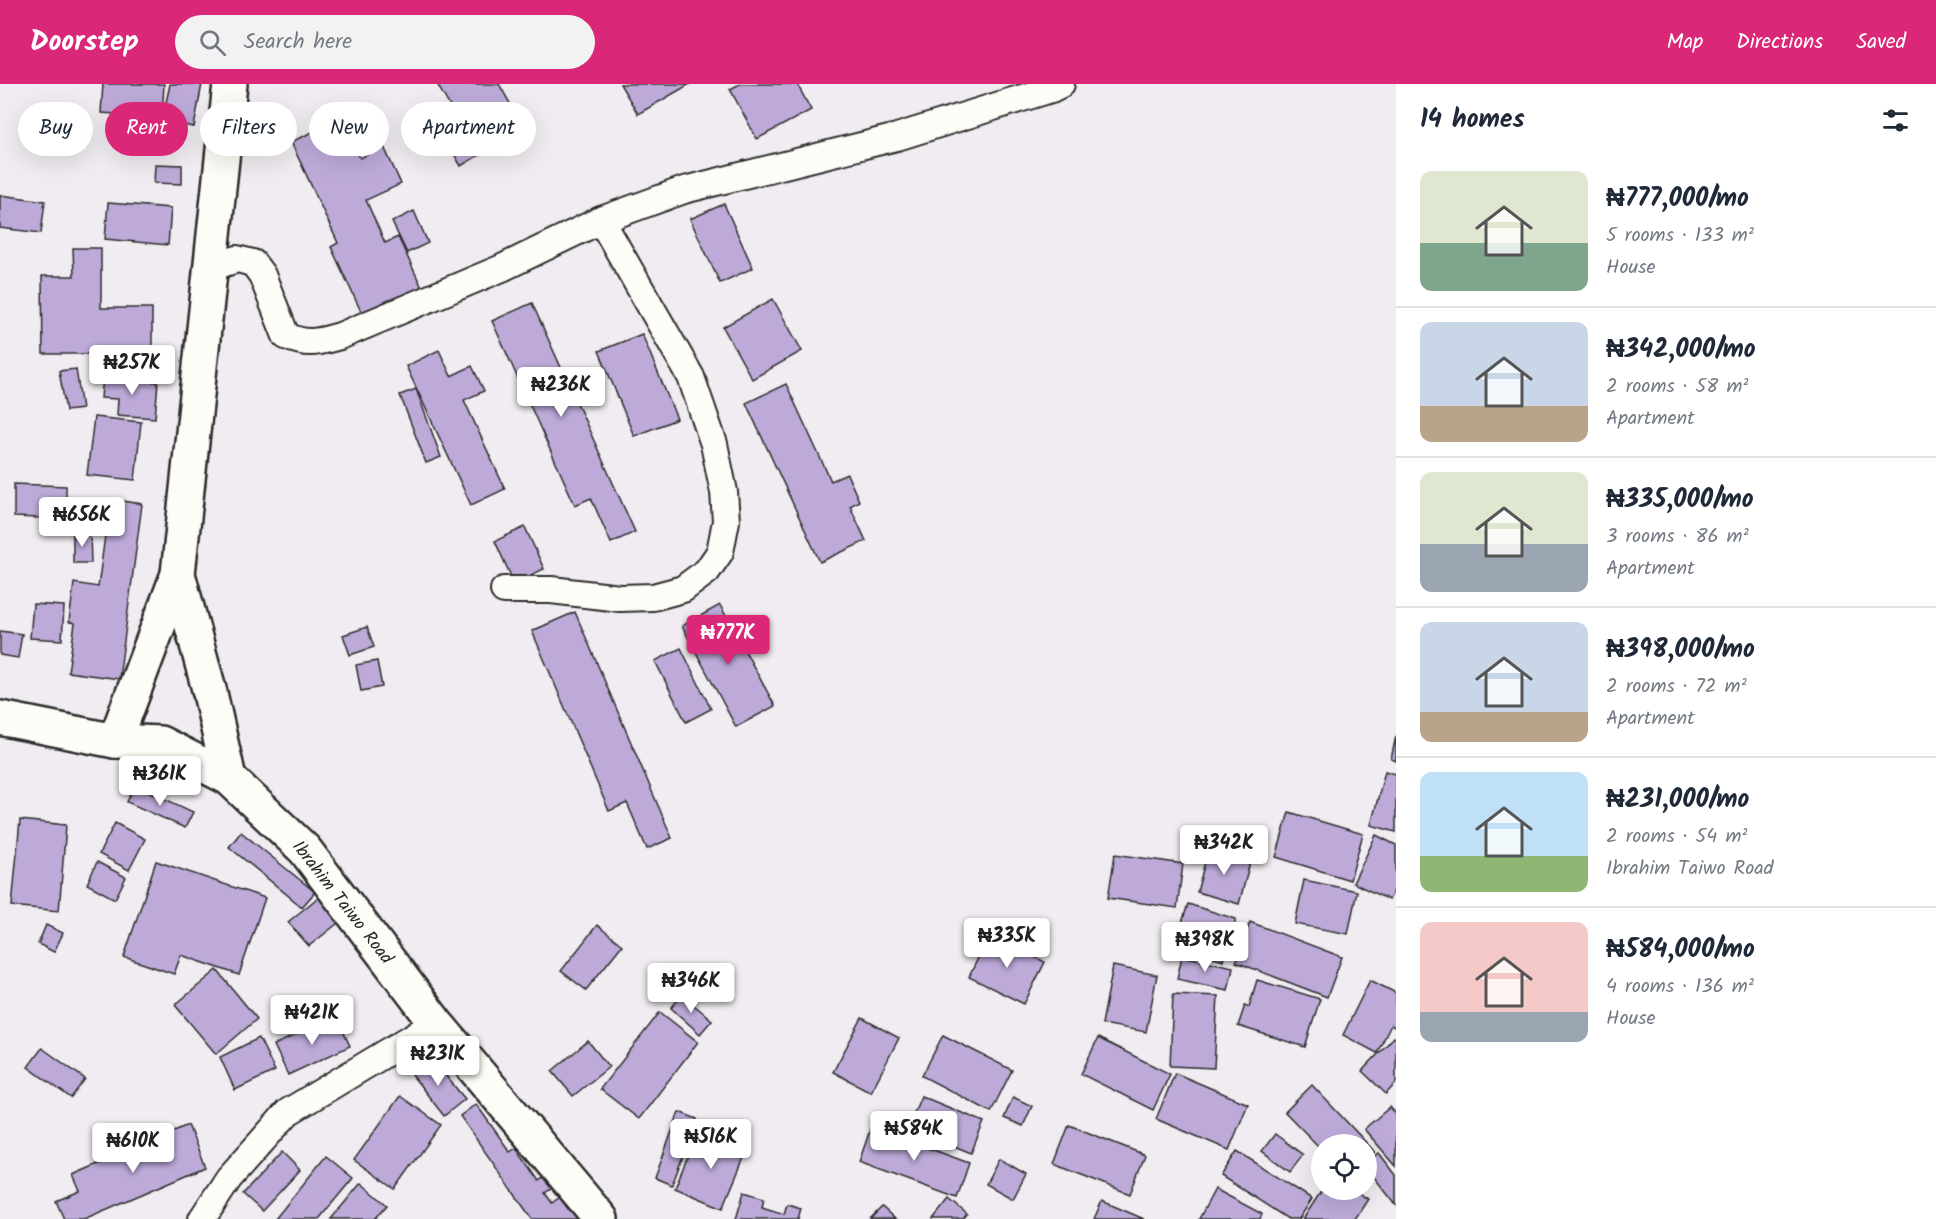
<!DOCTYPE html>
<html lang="en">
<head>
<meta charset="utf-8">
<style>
  :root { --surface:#fff; --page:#f2f2f3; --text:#1f2937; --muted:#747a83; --line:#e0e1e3; --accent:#db2777 }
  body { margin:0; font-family:Kalam,sans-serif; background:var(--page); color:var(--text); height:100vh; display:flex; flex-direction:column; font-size:22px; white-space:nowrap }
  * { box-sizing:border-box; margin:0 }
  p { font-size:20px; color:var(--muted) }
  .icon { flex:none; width:33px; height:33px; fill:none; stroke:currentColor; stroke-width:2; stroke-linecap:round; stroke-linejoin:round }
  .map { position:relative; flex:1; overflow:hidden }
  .sheet { display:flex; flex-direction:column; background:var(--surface); width:540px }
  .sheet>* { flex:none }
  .top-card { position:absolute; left:18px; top:18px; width:570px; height:54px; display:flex; gap:12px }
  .tools { position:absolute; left:1311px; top:1050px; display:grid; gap:12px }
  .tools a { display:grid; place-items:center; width:66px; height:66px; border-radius:50%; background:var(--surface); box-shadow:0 6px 24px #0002; font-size:30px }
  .price { position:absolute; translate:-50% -51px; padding:0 14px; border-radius:6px; background:#fff; color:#222; font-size:20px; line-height:39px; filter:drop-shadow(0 2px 3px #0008) }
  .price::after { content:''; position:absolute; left:50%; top:36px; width:18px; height:14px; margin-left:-9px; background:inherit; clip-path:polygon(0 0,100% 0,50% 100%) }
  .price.active { background:var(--accent); color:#fff }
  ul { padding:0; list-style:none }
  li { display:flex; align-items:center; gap:18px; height:150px; padding:0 24px }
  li+li { border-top:2px solid var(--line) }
  li span { display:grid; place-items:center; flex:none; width:168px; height:120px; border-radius:12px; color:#555 }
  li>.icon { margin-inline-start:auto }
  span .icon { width:72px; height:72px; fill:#fffc; stroke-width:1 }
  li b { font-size:26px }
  h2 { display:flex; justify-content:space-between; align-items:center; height:72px; padding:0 24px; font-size:26px }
  .pill { padding:0 21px; border-radius:27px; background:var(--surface); box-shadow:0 6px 24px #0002; font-size:21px; line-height:54px }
  .pill.active { background:var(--accent); color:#fff }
  header { display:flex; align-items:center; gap:36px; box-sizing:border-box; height:84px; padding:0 30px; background:var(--accent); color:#fff }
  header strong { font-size:28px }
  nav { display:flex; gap:33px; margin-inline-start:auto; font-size:21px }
  .search { width:420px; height:54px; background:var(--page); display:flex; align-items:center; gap:15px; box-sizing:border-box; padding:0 21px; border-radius:33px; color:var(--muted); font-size:22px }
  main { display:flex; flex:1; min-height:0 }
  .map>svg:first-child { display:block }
</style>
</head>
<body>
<header>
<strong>Doorstep</strong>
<div class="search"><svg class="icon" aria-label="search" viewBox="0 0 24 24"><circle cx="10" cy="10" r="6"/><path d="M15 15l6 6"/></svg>Search here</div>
<nav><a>Map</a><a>Directions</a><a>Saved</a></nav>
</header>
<main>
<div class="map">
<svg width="1396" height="1135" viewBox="0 0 1396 1135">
  <rect width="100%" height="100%" fill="#f0ecf1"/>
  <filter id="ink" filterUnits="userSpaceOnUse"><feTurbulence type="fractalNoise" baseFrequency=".0167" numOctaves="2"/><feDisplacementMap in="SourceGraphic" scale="12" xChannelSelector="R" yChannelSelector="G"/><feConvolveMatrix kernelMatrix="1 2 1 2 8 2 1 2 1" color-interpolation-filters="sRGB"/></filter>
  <g filter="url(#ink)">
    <g fill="#bdaad9" stroke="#2b2b2b" stroke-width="1.5">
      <polygon points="103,0 164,0 162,33 101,29"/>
      <polygon points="170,0 202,0 194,43 162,37"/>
      <polygon points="437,0 499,0 524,44 461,82 438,43 456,33"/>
      <polygon points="620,0 690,0 638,30"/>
      <polygon points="740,0 797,0 811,26 757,55 730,5"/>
      <polygon points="342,34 360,74 384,63 401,100 366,116 385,159 398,153 424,208 365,236 331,163 338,159 291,58"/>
      <polygon points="155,80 182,81 182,100 154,99"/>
      <polygon points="0,111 45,117 41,149 0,144"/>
      <polygon points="108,119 171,124 168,161 105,155"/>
      <polygon points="724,120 753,184 720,199 690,135"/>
      <polygon points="414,127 428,159 407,169 392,138"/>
      <polygon points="73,164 101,164 101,224 152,224 152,270 43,270 42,192 74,192"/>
      <polygon points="773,215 802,267 752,295 723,243"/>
      <polygon points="532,219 635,448 611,459 591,414 575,421 492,237"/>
      <polygon points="642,250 677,335 634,352 599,267"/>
      <polygon points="439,266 451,292 472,282 484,307 464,316 505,405 471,421 406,282"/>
      <polygon points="76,285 82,325 66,327 59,287"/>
      <polygon points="103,293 158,298 155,334 117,331 118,315 101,314"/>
      <polygon points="786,300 831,397 847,390 859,417 850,422 866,457 820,478 746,319"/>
      <polygon points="416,305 441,373 426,379 400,311"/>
      <polygon points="94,333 141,338 135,396 87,391"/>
      <polygon points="14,400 66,402 66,435 14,433"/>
      <polygon points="110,415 142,420 119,595 68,588 75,539 69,538 74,499 98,503"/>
      <polygon points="525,443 544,485 514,499 495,457"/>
      <polygon points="73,448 90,448 91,479 73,479"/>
      <polygon points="33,520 64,522 62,556 30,554"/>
      <polygon points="720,521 775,622 736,643 682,542"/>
      <polygon points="575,528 672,754 647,765 627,719 609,727 532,547"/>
      <polygon points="367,543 374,563 350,571 343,551"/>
      <polygon points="0,547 22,550 18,574 0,571"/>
      <polygon points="681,564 711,625 686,638 655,577"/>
      <polygon points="377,577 382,603 361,607 356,581"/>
      <polygon points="1396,652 1396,677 1391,675"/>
      <polygon points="1385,687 1396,690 1396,748 1371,741"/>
      <polygon points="135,701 193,728 185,744 127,718"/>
      <polygon points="1289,728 1363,750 1350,796 1276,773"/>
      <polygon points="20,736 66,741 59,827 12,822"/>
      <polygon points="115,739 145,755 129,786 99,770"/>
      <polygon points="241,748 315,808 302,823 229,763"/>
      <polygon points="1376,751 1396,761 1396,803 1389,816 1353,799"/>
      <polygon points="1209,763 1251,775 1239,820 1197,808"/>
      <polygon points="1115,770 1183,780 1177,824 1108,814"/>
      <polygon points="156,777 265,814 239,891 181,871 174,890 124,873"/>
      <polygon points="97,778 126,793 115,815 87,800"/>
      <polygon points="1304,796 1357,807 1348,850 1295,840"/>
      <polygon points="321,811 342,836 309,862 288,838"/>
      <polygon points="1188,820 1236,835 1223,876 1175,861"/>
      <polygon points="1250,838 1342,873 1327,913 1236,878"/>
      <polygon points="46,841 63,849 54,868 38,860"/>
      <polygon points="597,841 622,861 586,906 561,887"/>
      <polygon points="989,851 1045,878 1024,920 969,893"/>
      <polygon points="1182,872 1233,883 1228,906 1177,895"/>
      <polygon points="1113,882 1157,891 1146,948 1102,940"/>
      <polygon points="217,886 257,935 216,970 175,921"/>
      <polygon points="1257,896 1320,915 1305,963 1238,942 1245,921 1249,923"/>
      <polygon points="1370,896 1396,909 1396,944 1391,941 1377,969 1343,951"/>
      <polygon points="1173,910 1218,912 1214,984 1170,982"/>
      <polygon points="682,911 712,936 700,950 671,924"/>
      <polygon points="660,928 698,958 639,1035 600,1005"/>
      <polygon points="336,932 350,962 288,991 274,961"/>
      <polygon points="862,934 899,954 871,1008 833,988"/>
      <polygon points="943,951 1012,986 991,1028 922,992"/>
      <polygon points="1394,953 1396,955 1396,999 1386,1010 1362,987"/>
      <polygon points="259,954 275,987 235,1006 220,973"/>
      <polygon points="1098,954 1170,990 1153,1026 1081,990"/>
      <polygon points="588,957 609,983 573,1012 552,987"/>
      <polygon points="42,964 85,995 71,1014 28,983"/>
      <polygon points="432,975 465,1015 444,1032 412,991"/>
      <polygon points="1175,989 1248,1020 1229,1066 1156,1035"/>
      <polygon points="1312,1001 1375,1068 1366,1076 1366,1060 1322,1060 1322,1066 1285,1028"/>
      <polygon points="400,1012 441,1041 395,1105 354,1076"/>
      <polygon points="921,1012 984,1038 971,1069 908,1043"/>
      <polygon points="1013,1013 1032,1022 1023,1042 1004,1034"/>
      <polygon points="476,1020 510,1068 516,1064 539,1097 549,1089 557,1101 545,1109 552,1119 560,1113 568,1125 576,1119 588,1135 532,1135 460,1032"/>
      <polygon points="1390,1023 1396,1030 1396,1082 1364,1045"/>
      <polygon points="679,1028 697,1035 672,1101 655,1094"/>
      <polygon points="188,1041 205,1083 84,1135 64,1135 56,1117 80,1107 73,1091"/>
      <polygon points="1069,1041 1145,1071 1130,1110 1054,1080"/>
      <polygon points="871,1043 969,1079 957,1114 859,1078"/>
      <polygon points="716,1048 741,1059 738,1067 745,1071 723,1124 675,1104 695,1054 711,1061"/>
      <polygon points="1275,1050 1303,1071 1290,1088 1262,1067"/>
      <polygon points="1237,1067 1312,1115 1299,1135 1288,1135 1221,1092"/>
      <polygon points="282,1068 300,1086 262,1127 243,1110"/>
      <polygon points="1379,1069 1396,1091 1396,1121 1366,1083 1366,1078"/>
      <polygon points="326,1072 353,1094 319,1135 275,1135"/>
      <polygon points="999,1075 1026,1090 1013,1115 986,1100"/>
      <polygon points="361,1099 387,1121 375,1135 331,1135"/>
      <polygon points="1215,1105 1262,1130 1260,1135 1199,1135"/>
      <polygon points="1322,1106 1354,1106 1368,1115 1355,1135 1303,1135"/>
      <polygon points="744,1108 764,1114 762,1123 784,1130 787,1120 801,1124 798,1135 736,1135"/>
      <polygon points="949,1115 967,1130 963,1135 933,1135"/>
      <polygon points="1102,1117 1144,1135 1094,1135"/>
      <polygon points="882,1123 895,1135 870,1135"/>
    </g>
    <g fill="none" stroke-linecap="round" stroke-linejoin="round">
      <g stroke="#2b2b2b" stroke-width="30">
        <g id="street">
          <path d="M210 184 237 175 253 179 262 191 286 252C309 262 317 258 340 252L502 184 601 136 684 106 897 53 1051 5 1061 0"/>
          <polyline points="504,506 551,506 620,514 653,513 683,505 707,487 720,468 726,437 724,408 714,360 691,293 601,136"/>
          <polyline points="202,1135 229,1094 288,1028 436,939"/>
        </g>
      </g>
      <g stroke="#2b2b2b" stroke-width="38">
        <g id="secondary">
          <polyline points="0,634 115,657 160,659 229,694 305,766 436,939 601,1135"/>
          <polyline points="115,657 178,490"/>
          <polyline points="229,694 210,609 178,490 230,0"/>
        </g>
      </g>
      <use href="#street" stroke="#fdfcf7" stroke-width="26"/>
      <use href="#secondary" stroke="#fdfcf7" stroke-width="33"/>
    </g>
  </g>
  <g text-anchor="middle" stroke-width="5" stroke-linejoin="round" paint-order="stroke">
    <g font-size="18" fill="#2b2b2b" stroke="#fdfcf7">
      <text transform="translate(343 818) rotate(52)" y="6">Ibrahim Taiwo Road</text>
    </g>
  </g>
</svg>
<div class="tools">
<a><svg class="icon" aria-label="locate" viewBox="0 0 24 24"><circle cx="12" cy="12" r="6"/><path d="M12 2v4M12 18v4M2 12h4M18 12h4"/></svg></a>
</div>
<b class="price" style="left:132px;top:312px">₦257K</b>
<b class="price" style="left:561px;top:334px">₦236K</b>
<b class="price" style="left:82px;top:464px">₦656K</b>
<b class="price active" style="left:728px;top:582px">₦777K</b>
<b class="price" style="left:160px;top:723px">₦361K</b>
<b class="price" style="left:1224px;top:792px">₦342K</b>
<b class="price" style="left:1007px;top:885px">₦335K</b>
<b class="price" style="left:1205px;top:889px">₦398K</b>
<b class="price" style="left:691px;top:930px">₦346K</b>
<b class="price" style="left:312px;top:962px">₦421K</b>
<b class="price" style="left:438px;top:1003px">₦231K</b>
<b class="price" style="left:914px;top:1078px">₦584K</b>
<b class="price" style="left:711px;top:1086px">₦516K</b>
<b class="price" style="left:133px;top:1090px">₦610K</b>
<div class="top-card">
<a class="pill">Buy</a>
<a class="pill active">Rent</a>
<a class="pill">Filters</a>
<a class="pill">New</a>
<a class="pill">Apartment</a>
</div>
</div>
<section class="sheet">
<h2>14 homes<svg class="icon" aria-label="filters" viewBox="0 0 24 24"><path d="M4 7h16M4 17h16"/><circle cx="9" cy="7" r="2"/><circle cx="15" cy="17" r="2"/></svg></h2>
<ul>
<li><span style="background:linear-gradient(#dfe7d0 60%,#7fa58c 0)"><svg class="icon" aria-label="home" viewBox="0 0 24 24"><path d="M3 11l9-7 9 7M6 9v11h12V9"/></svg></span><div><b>₦777,000/mo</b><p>5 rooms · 133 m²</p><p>House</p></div></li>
<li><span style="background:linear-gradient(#c9d6e8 70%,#b9a48a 0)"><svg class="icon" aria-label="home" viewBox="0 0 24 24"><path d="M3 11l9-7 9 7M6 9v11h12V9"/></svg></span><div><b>₦342,000/mo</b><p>2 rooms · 58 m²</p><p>Apartment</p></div></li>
<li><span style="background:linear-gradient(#dfe7d0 60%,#9aa5b1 0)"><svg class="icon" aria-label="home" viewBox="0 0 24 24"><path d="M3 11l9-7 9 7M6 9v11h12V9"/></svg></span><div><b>₦335,000/mo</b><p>3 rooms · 86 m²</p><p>Apartment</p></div></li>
<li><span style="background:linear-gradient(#c9d6e8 75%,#b9a48a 0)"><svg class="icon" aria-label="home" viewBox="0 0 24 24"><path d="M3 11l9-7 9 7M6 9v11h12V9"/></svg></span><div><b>₦398,000/mo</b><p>2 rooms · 72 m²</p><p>Apartment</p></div></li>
<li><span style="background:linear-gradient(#bfe0f5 70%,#8fb573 0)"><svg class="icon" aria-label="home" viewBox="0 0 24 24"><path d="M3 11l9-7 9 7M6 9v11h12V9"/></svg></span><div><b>₦231,000/mo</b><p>2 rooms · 54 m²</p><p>Ibrahim Taiwo Road</p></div></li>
<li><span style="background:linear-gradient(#f6c9c9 75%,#9aa5b1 0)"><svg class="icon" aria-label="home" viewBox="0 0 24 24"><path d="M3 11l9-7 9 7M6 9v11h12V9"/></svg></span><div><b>₦584,000/mo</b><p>4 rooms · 136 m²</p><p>House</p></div></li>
</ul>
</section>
</main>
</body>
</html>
